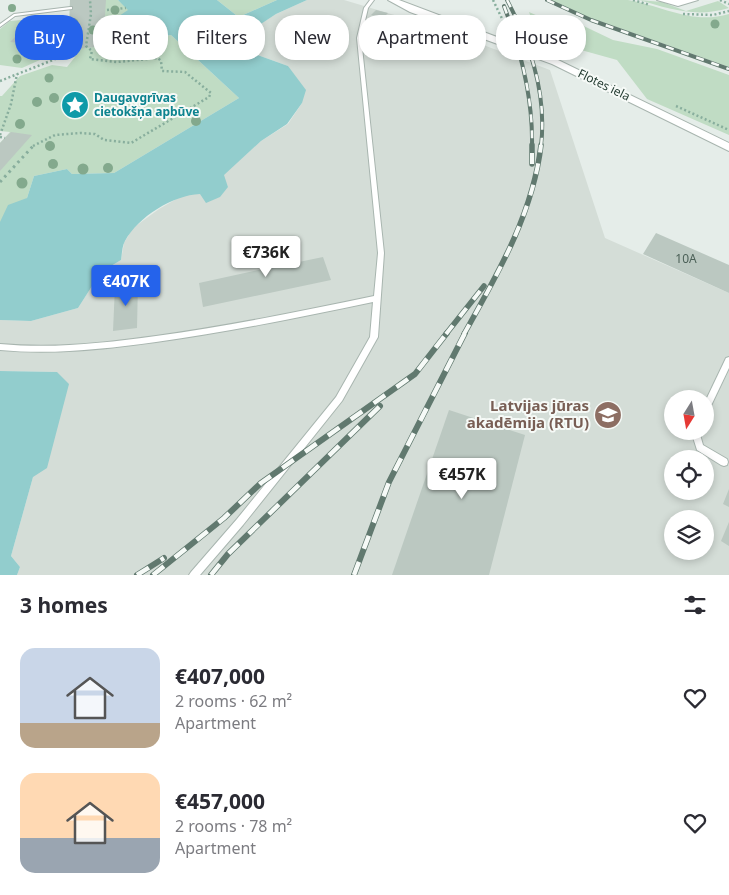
<!DOCTYPE html>
<html lang="en">
<head>
<meta charset="utf-8">
<style>
  :root { --surface:#fff; --page:#f2f2f3; --text:#2b2b33; --muted:#7c7c81; --accent:#2563eb }
  body { margin:0; font-family:"Noto Sans",sans-serif; background:var(--page); color:var(--text); height:100vh; display:flex; flex-direction:column; font-size:19px; white-space:nowrap }
  * { box-sizing:border-box; margin:0 }
  p { font-size:16px; color:var(--muted) }
  .icon { flex:none; width:28px; height:28px; fill:none; stroke:currentColor; stroke-width:2; stroke-linecap:round; stroke-linejoin:round }
  .map { position:relative; height:575px; overflow:hidden }
  .panel { display:flex; flex-direction:column; background:var(--surface); flex:1 }
  .panel>* { flex:none }
  .hud { position:absolute; left:15px; top:15px; width:700px; height:45px; display:flex; gap:10px }
  .needle { width:32px; rotate:191deg }
  .controls { position:absolute; left:664px; top:390px; display:grid; gap:10px }
  .controls a { display:grid; place-items:center; width:50px; height:50px; border-radius:50%; background:var(--surface); box-shadow:0 2px 8px #0003; font-size:25px }
  .price { position:absolute; translate:-50% -42px; padding:0 11px; border-radius:5px; background:#fff; color:#222; font-size:16px; line-height:32px; filter:drop-shadow(0 1px 2px #0008) }
  .price::after { content:''; position:absolute; left:50%; top:30px; width:15px; height:11px; margin-left:-8px; background:inherit; clip-path:polygon(0 0,100% 0,50% 100%) }
  .price.current { background:var(--accent); color:#fff }
  ul { padding:0; list-style:none }
  li { display:flex; align-items:center; gap:15px; height:125px; padding:0 20px }
  li span { display:grid; place-items:center; flex:none; width:140px; height:100px; border-radius:15px; color:#555 }
  li>.icon { margin-inline-start:auto }
  span .icon { width:60px; height:60px; fill:#fffc; stroke-width:1 }
  li b { font-size:21px }
  h2 { display:flex; justify-content:space-between; align-items:center; height:60px; padding:0 20px; font-size:21px }
  .chip { padding:0 18px; border-radius:20px; background:var(--surface); box-shadow:0 2px 8px #0003; font-size:18px; line-height:45px }
  .chip.current { background:var(--accent); color:#fff }
  .map>svg:first-child { display:block }
</style>
</head>
<body>
<div class="map">
<svg width="729" height="575" viewBox="0 0 729 575">
  <rect width="100%" height="100%" fill="#e5ede9"/>
  <path fill="#d4ddd7" fill-rule="evenodd" d="M307 0H344L438 28 550 70 605 238 729 293V575H17L20 567 11 556 33 477 57 372 0 371V320L31 321 78 308 101 272 121 260 124 243 133 228 159 209 185 194H200L228 187 223 175 261 141 288 124 302 103 288 66 249 52 247 32 276 14ZM672 399H705V431H672ZM672 459H705V491H672ZM672 519H705V551H672Z"/>
  <g fill="#c0dcc4">
    <polygon points="70,0 118,0 129,10 137,40 171,35 239,98 114,173 72,174 67,169 34,176 27,198 0,235 0,143 10,132 0,131 0,96 2,96 20,76 52,65 67,67 75,57 68,54"/>
    <polygon points="217,0 277,0 241,16 236,15"/>
    <path d="M551 0C576 0 605 0 628 0 663 6 692 25 729 14V67L588 17Z"/>
    <path d="M639 0 662 2 686 11 718 1 729 8C696 18 670 9 639 0Z"/>
    <polygon points="529,12 549,21 569,19 613,40 657,49 729,75 729,135 647,99 617,60 538,38"/>
    <polygon points="55,17 51,55 22,68 0,65 0,29 10,21"/>
  </g>
  <g fill="#92cdcd">
    <path d="M118 0H217L236 15 241 16 277 0H307L276 14 247 33 257 40 249 52 288 66 306 90 302 103 287 124 261 141 224 175 228 187 220 197 206 203 200 194C173 195 138 217 125 241 122 246 122 254 121 260L101 272 78 308 31 321 0 320V222L8 205 27 198 34 176 67 169 72 174 114 173 239 98 171 35 137 40 120 38 119 16 128 10Z"/>
    <polygon points="0,371 57,372 69,384 47,468 33,477 11,556 20,567 17,575 0,575"/>
  </g>
  <g fill="#bbc8c1">
    <polygon points="70,0 106,0 103,46 78,49 69,55"/>
    <polygon points="376,10 388,13 384,17 371,15"/>
    <polygon points="16,36 39,38 33,44 10,42"/>
    <polygon points="11,132 32,135 0,171 0,143"/>
    <polygon points="656,233 729,265 729,293 643,254"/>
    <polygon points="288,244 294,263 323,257 331,280 203,307 199,283 268,268 263,249"/>
    <polygon points="138,282 137,328 113,331 115,286"/>
    <polygon points="449,410 525,435 489,575 392,575"/>
    <polygon points="729,489 729,507 723,504"/>
    <polygon points="729,522 729,546 721,541"/>
  </g>
  <g fill="none" stroke-linecap="round" stroke-linejoin="round">
    <g stroke="#a8b5af" stroke-width="2">
      <g id="lane">
        <path d="M370 0H374L368 8 361 38 384 253 378 337 342 401 243 525 200 575H189L191 572 237 519 336 397 370 337 373 302C301 317 229 332 156 342 104 349 53 355 0 350V344C53 349 104 343 156 336 229 326 302 311 374 296L378 253 357 38 364 8Z"/>
        <polygon points="70,7 72,7 72,9 15,16 0,27 0,24 14,14"/>
        <polygon points="729,357 729,368 708,412 705,414 705,402 726,358"/>
        <polygon points="691,431 699,431 703,445 727,459 728,462 727,465 724,466 721,465 697,450"/>
      </g>
    </g>
    <g stroke="#a8b5af" stroke-width="2">
      <g id="street">
        <polygon points="388,0 399,0 558,60 729,143 729,151 552,64 410,12"/>
        <polygon points="657,0 698,0 678,6"/>
      </g>
    </g>
    <g stroke="#88ae9d" stroke-width="2.5" stroke-dasharray="2 2.5" stroke-linecap="butt">
      <polyline points="493,0 509,33"/>
      <polyline points="633,0 650,5"/>
      <polyline points="720,0 729,4"/>
      <polyline points="107,10 126,8"/>
      <polyline points="683,14 713,15 729,11"/>
      <polyline points="60,18 57,46 69,44"/>
      <polyline points="0,81 68,54"/>
      <polyline points="676,106 729,130"/>
      <polyline points="0,135 11,104 17,74"/>
      <polyline points="0,137 5,138"/>
      <polyline points="33,146 55,135 80,133 95,134 104,140 131,143 209,97 211,93 185,72 162,71 161,61 158,58 117,62 90,59 92,51 86,46 91,14 90,0"/>
    </g>
    <polyline stroke="#88ae9d" stroke-width="3" stroke-dasharray="2.5 4" stroke-linecap="butt" points="0,182 34,145"/>
    <use href="#lane" fill="#fff" fill-rule="evenodd"/>
    <use href="#street" fill="#fff" fill-rule="evenodd"/>
    <g stroke="#61796f" stroke-width="4">
      <g id="rail-far2">
        <path d="M507 0C531 45 547 95 541 146"/>
        <polyline points="547,0 591,20 729,69"/>
        <path d="M504 6C521 51 533 98 532 146"/>
      </g>
    </g>
    <g stroke="#61796f" stroke-width="5.5">
      <g id="rail-far1">
        <polyline points="532,164 532,145"/>
        <polyline points="446,334 484,286"/>
        <path d="M464 334C497 275 533 214 541 145"/>
      </g>
    </g>
    <g stroke="#61796f" stroke-width="6">
      <g id="rail">
        <polyline points="137,575 164,558"/>
        <polyline points="153,575 224,518 261,483 415,374 447,333"/>
        <polyline points="211,575 228,554 380,406"/>
        <polyline points="354,575 389,482 465,333"/>
      </g>
    </g>
    <use href="#rail-far2" stroke="#f6faf7" stroke-width="2.5" stroke-dasharray="8" stroke-linecap="butt"/>
    <use href="#rail-far1" stroke="#f6faf7" stroke-width="4" stroke-dasharray="11" stroke-linecap="butt"/>
    <use href="#rail" stroke="#f6faf7" stroke-width="4.5" stroke-dasharray="14" stroke-linecap="butt"/>
  </g>
  <g fill="#83a98d">
    <circle cx="12" cy="8" r="4"/>
    <circle cx="115" cy="10" r="4.5"/>
    <circle cx="74" cy="23" r="4.5"/>
    <circle cx="715" cy="24" r="4.5"/>
    <circle cx="93" cy="30" r="4.5"/>
    <circle cx="59" cy="51" r="4.5"/>
    <circle cx="17" cy="59" r="4.5"/>
    <circle cx="49" cy="78" r="4.5"/>
    <circle cx="54" cy="98" r="5"/>
    <circle cx="37" cy="102" r="5"/>
    <circle cx="196" cy="121" r="5"/>
    <circle cx="20" cy="124" r="5"/>
    <circle cx="50" cy="146" r="5"/>
    <circle cx="53" cy="164" r="5"/>
    <circle cx="108" cy="168" r="5"/>
    <circle cx="83" cy="169" r="5.5"/>
    <circle cx="22" cy="183" r="5.5"/>
  </g>
  <defs>
    <g id="sight-disc" transform="scale(1.4375)"><circle r="9.5" fill="#0f9aa8" stroke="#f6faf7"/><path d="M0-6L1.8-2.2L6-1.7L2.9 1.2L3.7 5.4L0 3.3L-3.7 5.4L-2.9 1.2L-6-1.7L-1.8-2.2Z" fill="#fff"/></g>
    <g id="university-disc" transform="scale(1.4375)"><circle r="9.5" fill="#8d6e63" stroke="#f6faf7"/><path d="M0-5L7-2L0 1L-7-2ZM-4 1L0 2.5L4 1V4Q0 6-4 4Z" fill="#fff"/></g>
  </defs>
  <g fill-rule="evenodd">
    <use href="#sight-disc" x="75" y="105"/>
    <use href="#university-disc" x="608" y="415"/>
  </g>
  <g text-anchor="middle" stroke-width="4" stroke-linejoin="round" paint-order="stroke">
    <g font-size="12" fill="#263e34" stroke="#f6faf7">
      <text transform="translate(604 85) rotate(26)" y="4">Flotes iela</text>
    </g>
    <g font-size="12" font-weight="bold" fill="#0d838f" stroke="#f6faf7" text-anchor="start">
      <text x="94" y="102">Daugavgrīvas<tspan x="94" dy="14">cietokšņa apbūve</tspan></text>
    </g>
    <g font-size="12" fill="#4b6057">
      <text x="686" y="263">10A</text>
    </g>
    <g font-size="15" font-weight="bold" fill="#785e54" stroke="#f6faf7" text-anchor="end">
      <text x="589" y="411">Latvijas jūras<tspan x="589" dy="17">akadēmija (RTU)</tspan></text>
    </g>
  </g>
</svg>
<div class="controls">
<a><svg class="needle" viewBox="-14 -14 28 28"><path d="M0-13l5 13h-10z" fill="#e53935"/><path d="M0 13l5-13h-10z" fill="#7c7c81"/></svg></a>
<a><svg class="icon" aria-label="locate" viewBox="0 0 24 24"><circle cx="12" cy="12" r="6"/><path d="M12 2v4M12 18v4M2 12h4M18 12h4"/></svg></a>
<a><svg class="icon" aria-label="layers" viewBox="0 0 24 24"><path d="M12 4l9 5-9 5-9-5zM3 14l9 5 9-5"/></svg></a>
</div>
<b class="price" style="left:266px;top:278px">€736K</b>
<b class="price current" style="left:126px;top:307px">€407K</b>
<b class="price" style="left:462px;top:500px">€457K</b>
<div class="hud">
<a class="chip current">Buy</a>
<a class="chip">Rent</a>
<a class="chip">Filters</a>
<a class="chip">New</a>
<a class="chip">Apartment</a>
<a class="chip">House</a>
</div>
</div>
<section class="panel">
<h2>3 homes<svg class="icon" aria-label="filters" viewBox="0 0 24 24"><path d="M4 7h16M4 17h16"/><circle cx="9" cy="7" r="2"/><circle cx="15" cy="17" r="2"/></svg></h2>
<ul>
<li><span style="background:linear-gradient(#c9d6e8 75%,#b9a48a 0)"><svg class="icon" aria-label="home" viewBox="0 0 24 24"><path d="M3 11l9-7 9 7M6 9v11h12V9"/></svg></span><div><b>€407,000</b><p>2 rooms · 62 m²</p><p>Apartment</p></div><svg class="icon" aria-label="heart" viewBox="0 0 24 24"><path d="M12 20l-8-8c-3-5 5-10 8-4 3-6 11-1 8 4z"/></svg></li>
<li><span style="background:linear-gradient(#ffd9b3 65%,#9aa5b1 0)"><svg class="icon" aria-label="home" viewBox="0 0 24 24"><path d="M3 11l9-7 9 7M6 9v11h12V9"/></svg></span><div><b>€457,000</b><p>2 rooms · 78 m²</p><p>Apartment</p></div><svg class="icon" aria-label="heart" viewBox="0 0 24 24"><path d="M12 20l-8-8c-3-5 5-10 8-4 3-6 11-1 8 4z"/></svg></li>
</ul>
</section>
</body>
</html>
